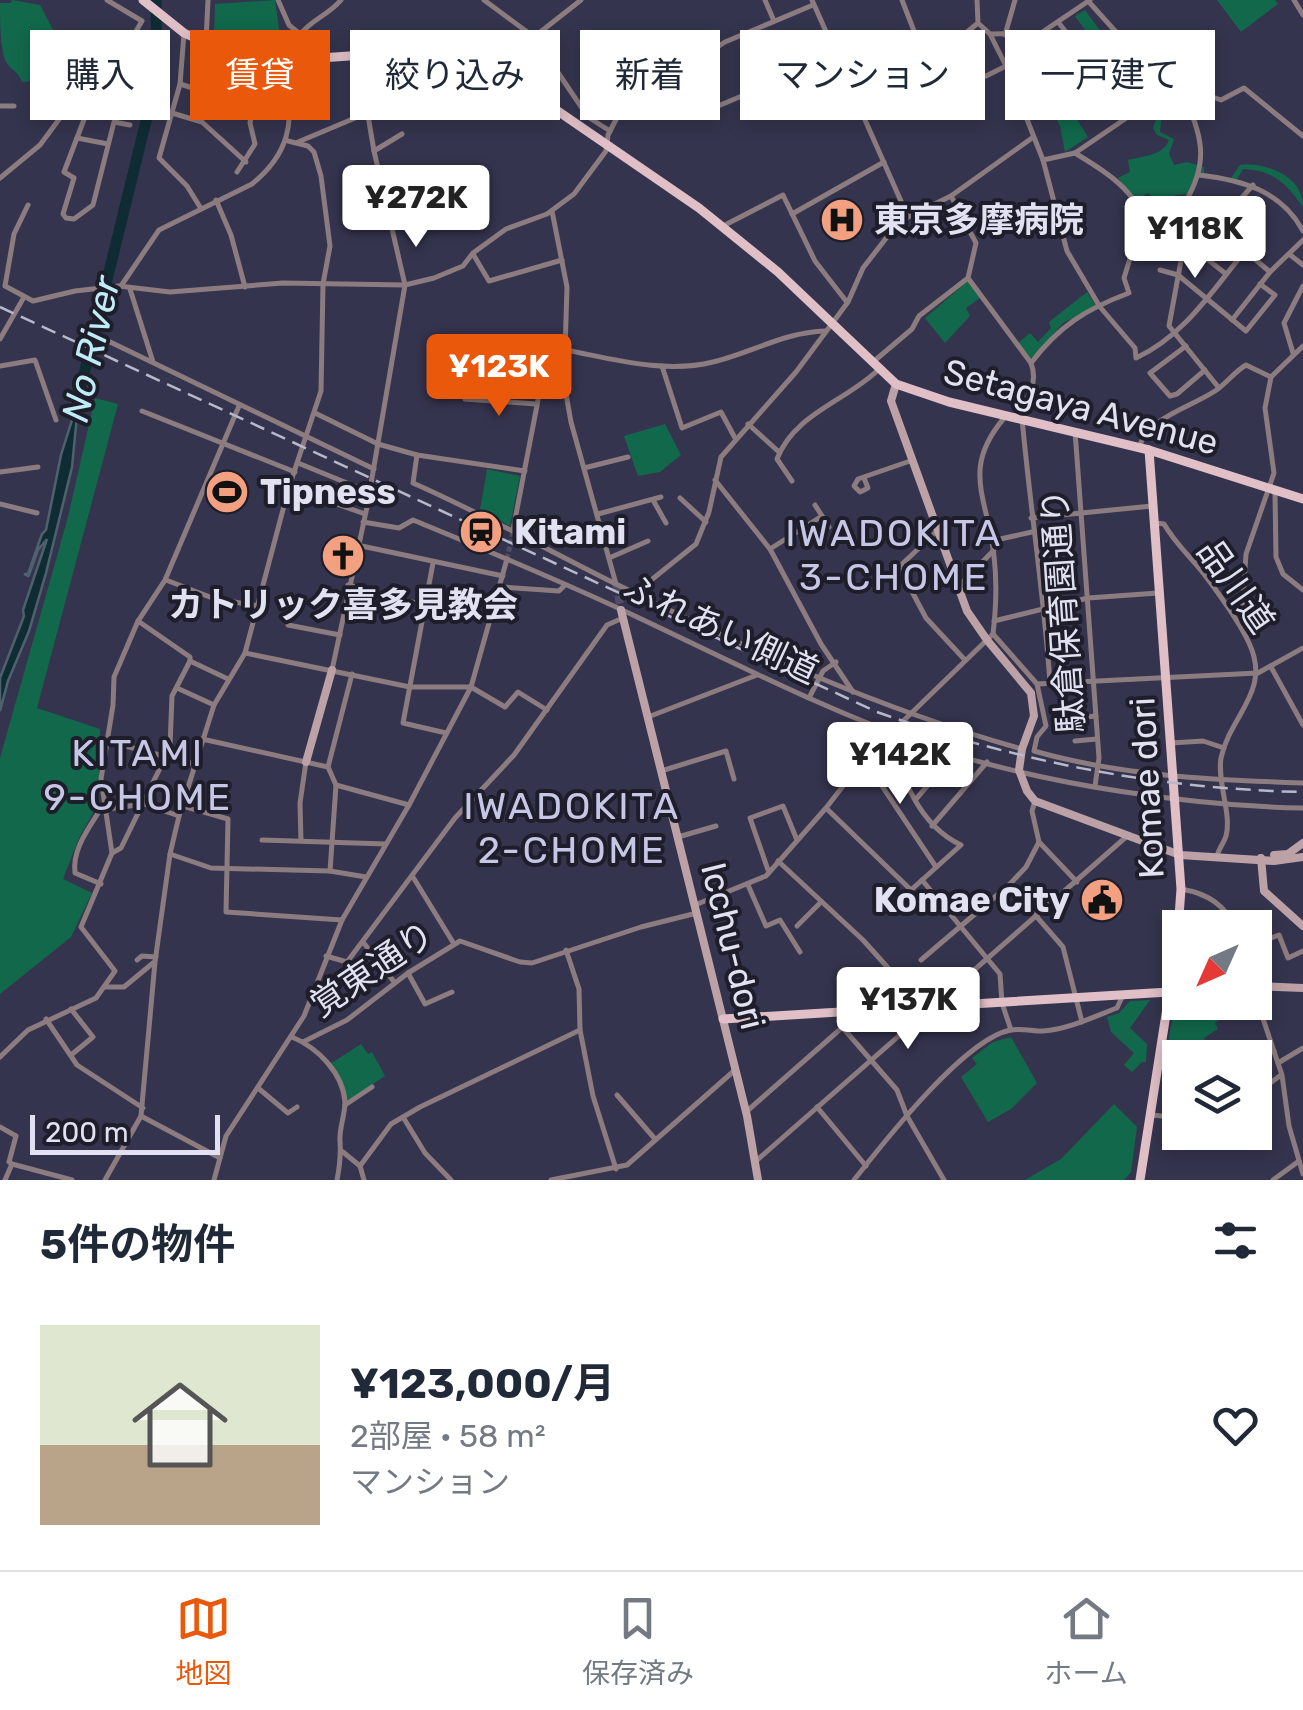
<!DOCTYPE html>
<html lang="ja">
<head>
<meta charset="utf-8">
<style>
  :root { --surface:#fff; --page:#f2f2f3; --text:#1f2937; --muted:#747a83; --line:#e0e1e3; --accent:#ea580c }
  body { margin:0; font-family:Rubik,"Noto Sans JP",sans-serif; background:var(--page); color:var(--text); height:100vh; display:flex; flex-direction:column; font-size:38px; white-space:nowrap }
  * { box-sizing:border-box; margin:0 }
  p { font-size:32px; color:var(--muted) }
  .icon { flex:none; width:55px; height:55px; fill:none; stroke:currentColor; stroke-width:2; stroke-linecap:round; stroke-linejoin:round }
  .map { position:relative; height:1180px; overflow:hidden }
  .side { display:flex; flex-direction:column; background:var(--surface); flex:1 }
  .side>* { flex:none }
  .hud { position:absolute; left:30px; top:30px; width:1245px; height:90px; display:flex; gap:20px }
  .needle { width:65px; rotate:225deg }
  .tools { position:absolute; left:1162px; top:910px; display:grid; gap:20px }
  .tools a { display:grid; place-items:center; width:110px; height:110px; border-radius:0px; background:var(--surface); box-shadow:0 5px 15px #0003; font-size:50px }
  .scale { position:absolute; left:30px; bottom:25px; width:190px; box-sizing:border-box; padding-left:10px; border:5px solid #e1e1f2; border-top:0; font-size:28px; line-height:35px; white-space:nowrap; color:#e1e1f2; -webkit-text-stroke:8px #1e1e2a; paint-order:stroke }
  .price { position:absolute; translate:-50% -85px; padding:0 22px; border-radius:10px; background:#fff; color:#222; font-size:32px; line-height:65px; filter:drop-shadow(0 2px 5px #0008) }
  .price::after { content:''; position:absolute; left:50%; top:60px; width:30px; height:22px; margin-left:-15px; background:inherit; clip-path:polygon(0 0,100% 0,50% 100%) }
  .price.active { background:var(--accent); color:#fff }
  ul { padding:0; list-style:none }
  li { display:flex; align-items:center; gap:30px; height:250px; padding:0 40px }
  li span { display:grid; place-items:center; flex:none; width:280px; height:200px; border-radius:0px; color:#555 }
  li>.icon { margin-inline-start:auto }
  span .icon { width:120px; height:120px; fill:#fffc; stroke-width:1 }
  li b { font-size:42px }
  h2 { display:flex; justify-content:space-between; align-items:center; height:120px; padding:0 40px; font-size:42px }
  .tag { padding:0 35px; border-radius:0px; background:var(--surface); box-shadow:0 5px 15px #0003; font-size:35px; line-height:90px }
  .tag.active { background:var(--accent); color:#fff }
  .tab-bar { display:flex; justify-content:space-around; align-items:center; height:140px; border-top:2px solid var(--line); background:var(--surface); font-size:28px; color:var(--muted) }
  .tab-bar a { display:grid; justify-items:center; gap:5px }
  .tab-bar .active { color:var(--accent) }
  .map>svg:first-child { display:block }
</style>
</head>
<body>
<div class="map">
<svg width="1303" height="1180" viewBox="0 0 1303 1180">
  <rect width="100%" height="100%" fill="#35344e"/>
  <g fill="#12684b">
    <path d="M12 0 40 5 70 62V87L54 77 50 86 43 88 42 105H37L36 90 31 81 22 82C18 71 12 71 6 62 0 48 0 20 0 3H11Z"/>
    <polygon points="275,0 282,50 214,34 215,4"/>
    <polygon points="1217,0 1275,0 1278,4 1241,32"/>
    <polygon points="1085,10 1149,98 1140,106 1075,16"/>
    <polygon points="1048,32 1069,68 1083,81 1083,99 1070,108 1088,137 1065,152 1060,126 1050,107 1062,101 1066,105 1080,97 1080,82 1065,71 1045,34"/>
    <path d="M1152 105 1162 113 1160 132 1174 139 1169 154 1174 165 1187 162 1204 167V173L1231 178 1240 165C1266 162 1303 176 1303 207 1287 184 1273 170 1243 169L1236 181 1199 175 1188 194 1176 195 1159 206 1148 193 1137 201 1118 178 1130 172 1128 160C1143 156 1163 156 1169 140L1157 135 1153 128 1157 116 1148 107Z"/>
    <polygon points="968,281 980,298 966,308 970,316 945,343 925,318"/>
    <polygon points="1087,292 1096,306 1063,323 1031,359 1017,344 1030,333 1038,342 1051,328 1049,322"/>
    <polygon points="95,398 118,404 37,708 100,729 99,802 79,838 63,879 92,893 71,937 0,994 0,758 68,517"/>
    <polygon points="665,424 681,455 660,472 638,476 624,436"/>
    <polygon points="487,469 520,476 510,526 480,510"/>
    <polygon points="1150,1000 1130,1028 1147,1044 1146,1062 1142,1062 1132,1072 1124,1065 1134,1053 1111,1032 1107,1017 1119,1013 1130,1001"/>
    <polygon points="1180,1001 1218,1003 1223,1017 1215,1023 1218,1029 1204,1038 1208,1046 1198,1054 1199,1057 1180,1058 1180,1063 1164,1064 1175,1005"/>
    <polygon points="1011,1037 1037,1083 1011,1109 988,1122 961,1077 977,1064 972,1058 993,1042"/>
    <polygon points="361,1044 368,1054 372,1052 385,1076 347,1101 339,1074 330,1064"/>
    <polygon points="1114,1104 1137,1127 1131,1172 1124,1180 1025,1180 1061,1159"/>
  </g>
  <polygon fill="#0f2c35" stroke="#4e626e" stroke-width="2.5" points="81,371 85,373 83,380 88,380 78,405 72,467 46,573 29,631 8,681 0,711 0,678 24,616 23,610 47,539 38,550 29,575 28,576 24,574 28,574 42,534 46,530 61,455 72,420 71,400 79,384"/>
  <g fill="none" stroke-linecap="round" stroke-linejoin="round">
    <polyline stroke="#0f2c35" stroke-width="11" points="81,386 157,76 156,0"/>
    <polyline stroke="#4f4e67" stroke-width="5" stroke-dasharray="5 2.5" stroke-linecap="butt" points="507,559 513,531"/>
    <polyline stroke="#4f4e67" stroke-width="8" stroke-dasharray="8 4" stroke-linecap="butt" points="616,584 621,610"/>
    <g stroke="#8c7c7f" stroke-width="5">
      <polyline points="107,0 142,21 117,63 96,88 64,172 74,178 63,214 66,218 74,219 93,205 114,122 130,125"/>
      <polyline points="278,0 289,25 300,34"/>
      <polyline points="484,0 534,37 588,117 610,131"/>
      <polyline points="765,0 774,21"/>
      <polyline points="812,0 908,217"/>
      <polyline points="902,0 921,49"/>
      <path d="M977 0 978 23 990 34 1006 66 1043 160 1067 251 1100 307 1135 348 1136 358C1184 336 1212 291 1245 251"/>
      <polyline points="1294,0 1303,15"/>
      <polyline points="1089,2 1125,42"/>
      <polyline points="1058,22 1131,113"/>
      <polyline points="184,34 180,84 159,158 187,186 200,207"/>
      <polyline points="990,34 1041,33 1090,0"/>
      <polyline points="1005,35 1015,0"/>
      <polyline points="534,37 581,0"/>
      <polyline points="206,41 208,0"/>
      <polyline points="943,42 967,32 978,23"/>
      <polyline points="911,53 934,102 1006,66"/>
      <polyline points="703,55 718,106 775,82"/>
      <polyline points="847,77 943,42 961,87"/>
      <polyline points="180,84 253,107 250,123 255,144 237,172"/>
      <path d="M1181 87C1199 132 1212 156 1186 201L1270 272"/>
      <polyline points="0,106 14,106"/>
      <polyline points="172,113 202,122 246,162"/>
      <polyline points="77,138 108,144"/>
      <polyline points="298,142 367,113"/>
      <polyline points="374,151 402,134"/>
      <polyline points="1043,160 1075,153 1147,104 1196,79 1207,95 1221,100 1244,88 1303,136"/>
      <path d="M1199 175C1241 180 1281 190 1303 231"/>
      <polyline points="0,178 40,145 74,99 93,100"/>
      <polyline points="216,200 231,235 245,287"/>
      <polyline points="28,205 14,234 5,286 33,301 75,291 119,286 170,292 283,283 405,285 434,278 463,266 473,253 506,229 547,214 574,194 606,151 608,135 624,104 638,90 687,67 725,42 813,5"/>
      <polyline points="552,211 567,287 564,383 571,422 616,584"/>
      <polyline points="792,214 884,162"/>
      <polyline points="723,226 783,195 815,261 846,301"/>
      <polyline points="1197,251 1226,274"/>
      <polyline points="473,254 489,281 562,260"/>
      <polyline points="1289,254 1303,265"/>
      <polyline points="1160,270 1178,275 1246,331 1275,295 1260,284"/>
      <polyline points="968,278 1031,363"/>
      <path d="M121 286 159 230 252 184C319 129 269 84 300 35 309 21 330 14 341 0"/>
      <polyline points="130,289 153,362"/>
      <polyline points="1232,320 1270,272 1303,240"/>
      <polyline points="0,339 24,297"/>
      <polyline points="106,340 374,469"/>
      <polyline points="1186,346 1150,373 1170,396 1177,394 1205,370"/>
      <path d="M566 350C613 359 665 374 713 362 751 353 785 332 825 331"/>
      <polyline points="1293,353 1284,323 1303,286"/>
      <polyline points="873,362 912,329 919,316 968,278 976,243 951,196"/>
      <polyline points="0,366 35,360 56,420"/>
      <polyline points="662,366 682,428 721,412 735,438"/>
      <polyline points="1271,377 1303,346"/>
      <polyline points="1219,388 1169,326 1182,255 1196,250 1253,185"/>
      <polyline points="465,399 536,404"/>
      <polyline points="142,411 295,472"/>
      <polyline points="315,413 378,444 417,455 525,471"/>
      <path d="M1015 417C1027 400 1039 384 1031 363 1059 326 1086 309 1129 293L1124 278 1132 252 1151 240C1140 193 1114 177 1075 153"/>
      <path d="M1022 418C1030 507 1044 594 1050 683"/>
      <polyline points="748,424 779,452"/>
      <polyline points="1075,431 1099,758 1095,786"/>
      <path d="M1139 447C1149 417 1191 407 1215 391 1227 383 1234 372 1246 365L1271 377"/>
      <path d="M417 455 413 483C481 513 546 549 612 582 745 648 879 709 1022 749"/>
      <polyline points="298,463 369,492"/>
      <polyline points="584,468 628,457"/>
      <polyline points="0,472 38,467"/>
      <polyline points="864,478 868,488 860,492 854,486 858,479 913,460"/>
      <polyline points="715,480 770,549 821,644 853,692"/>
      <path d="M792 481 777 459C794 414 846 401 878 370"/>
      <polyline points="289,487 365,514"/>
      <polyline points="1275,493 1276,557 1283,574 1303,590"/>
      <polyline points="680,498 706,522"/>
      <polyline points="653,500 666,523"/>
      <polyline points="0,504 37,513"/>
      <polyline points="815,505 829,527"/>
      <polyline points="598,514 661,497"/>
      <polyline points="1031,518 1152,506"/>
      <path d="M363 522 399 528 413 520C488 551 564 582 637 617 737 664 837 716 943 751 1050 785 1192 806 1303 808"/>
      <path d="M1156 523 1164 524C1176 545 1193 559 1207 578 1222 598 1239 621 1249 643 1272 691 1230 715 1221 758 1217 783 1232 814 1226 836 1224 843 1219 848 1217 856"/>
      <polyline points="513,530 539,395 546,388 564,383"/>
      <polyline points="937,531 899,567 926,618 965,660"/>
      <polyline points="991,541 1032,532"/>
      <polyline points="357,545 503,576"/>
      <polyline points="770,549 822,516"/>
      <polyline points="609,558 648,541"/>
      <polyline points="433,563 403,723 446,733"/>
      <polyline points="166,580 215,599 259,606"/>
      <polyline points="348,585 423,605"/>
      <polyline points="960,585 994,550"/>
      <polyline points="501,587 559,591 565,585"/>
      <polyline points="635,593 696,544 709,512 721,457 796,372 848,302 863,268 887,237 908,217 951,196 1032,138"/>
      <polyline points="994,621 1088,598 1158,593"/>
      <polyline points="288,625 340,635"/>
      <polyline points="1241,627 1246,554 1274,473 1265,408 1271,377"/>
      <polyline points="993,634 1037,684 1258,673 1303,648"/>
      <polyline points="245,653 410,687 471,687 505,707 518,692 547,710"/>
      <polyline points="190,661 228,679"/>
      <polyline points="1271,667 1303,725"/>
      <polyline points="332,670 367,507 405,285 374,151 358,57"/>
      <path d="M1037 684 1046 726 1037 737 1034 751C1122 776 1212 780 1303 783"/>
      <polyline points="177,688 214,705"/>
      <polyline points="809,698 823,671 836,662"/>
      <polyline points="648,717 757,675"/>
      <polyline points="1074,718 1096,716"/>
      <polyline points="202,739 328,767"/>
      <polyline points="106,741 194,764"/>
      <polyline points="1075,741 1097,739"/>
      <polyline points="1171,743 1203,741 1224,748"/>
      <polyline points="864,759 936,867"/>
      <polyline points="661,771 726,751 734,779"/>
      <polyline points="336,785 409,805"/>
      <polyline points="916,799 955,754"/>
      <polyline points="183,806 228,819 226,912 342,920"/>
      <path d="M826 808 911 890 961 845C920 826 899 776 892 733"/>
      <polyline points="932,826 987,762"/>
      <polyline points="678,837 716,826"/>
      <polyline points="262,840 386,844"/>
      <polyline points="301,841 300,803 306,762"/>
      <polyline points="1039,842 1077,882"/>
      <polyline points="112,853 121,848 165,758 170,746 172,696 190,661 190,657 138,621"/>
      <polyline points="170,854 211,868 330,871 366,877"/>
      <polyline points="778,861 863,940 898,979"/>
      <polyline points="768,870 750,818 783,806 797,840"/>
      <polyline points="330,871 336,785 328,767 352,674"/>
      <polyline points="413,877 454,944"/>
      <polyline points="922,880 1000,974 1002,1003 1011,1030"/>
      <path d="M101 884 75 873C72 850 88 829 100 810L144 804 179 816"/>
      <polyline points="748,885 766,926 780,920 800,952"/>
      <polyline points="1009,885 1063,947 1082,1022"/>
      <path d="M1181 889C1205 893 1226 904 1234 928"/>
      <path d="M695 905 766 876 826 808 864 759 993 634C996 609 997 581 994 556 988 498 960 469 1005 417"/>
      <polyline points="797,926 820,903"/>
      <polyline points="363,942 395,983"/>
      <polyline points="1255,944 1279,935 1288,958 1303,951"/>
      <polyline points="566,950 579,989 580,1030 593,1096 616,1169"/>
      <polyline points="326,956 347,962 455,818 514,755 607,625 623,618"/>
      <polyline points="137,960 142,956 156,957"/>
      <polyline points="921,960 1009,885 1026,867 1039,842 1032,811 1035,801"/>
      <polyline points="408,973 425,1004 452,992"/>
      <polyline points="105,987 124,987 153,963"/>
      <polyline points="1255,995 1282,1075 1289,1126 1303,1174"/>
      <polyline points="46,1019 77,1065 143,1108"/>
      <polyline points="843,1028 897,1090 907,1116 944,1180"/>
      <path d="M292 1037C318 1048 343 1073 345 1102 345 1115 339 1129 340 1141 341 1156 340 1165 337 1180"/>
      <polyline points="303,1042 347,1020 408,973 460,941 520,962 532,963 641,927 697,913"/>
      <polyline points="71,1055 93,1037 71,1009"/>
      <polyline points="0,1057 28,1030 96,998 115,971 81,927 112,853 101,779 113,705 114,677 138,621 165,580 239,406"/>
      <polyline points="1255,1059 1274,1051"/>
      <polyline points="1278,1063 1303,1048"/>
      <polyline points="258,1088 288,1113 297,1107"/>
      <polyline points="1255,1094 1281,1075"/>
      <polyline points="617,1095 655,1139"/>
      <polyline points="345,1105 372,1087"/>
      <polyline points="817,1107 866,1166"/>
      <polyline points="746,1112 853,1018 853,1011"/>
      <polyline points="1152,1115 1180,1118"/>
      <polyline points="403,1117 425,1153 451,1180"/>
      <polyline points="0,1127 16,1136 9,1162 12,1164 5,1180"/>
      <polyline points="343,1152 360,1166 364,1180"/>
      <polyline points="220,1158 141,1116 155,962 170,854 179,816 214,705 245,653 289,487 321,391 323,284 330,246 321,176 314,152 308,146 288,141"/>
      <polyline points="756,1161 1126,837"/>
      <polyline points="12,1164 72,1180"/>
      <polyline points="360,1166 391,1124 420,1107 580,1030"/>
      <polyline points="105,1180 141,1116"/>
      <polyline points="214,1180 226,1136 304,1016 342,920 409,805 471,687 507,559"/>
      <polyline points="551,1180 627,1165 735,1070"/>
      <path d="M854 1180C884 1142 965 1038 1011 1030 1021 1028 1032 1031 1043 1031 1069 1029 1093 1017 1117 1008L1122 997"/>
      <polyline points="1273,1180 1299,1161"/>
    </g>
    <g stroke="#bca2a7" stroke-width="8">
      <polyline points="896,384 891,401 967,611 987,640 1031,693 1034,716 1022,749 1019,770 1027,791 1035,801 1180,855 1274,861 1303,857"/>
      <polyline points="621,610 747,1116 758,1180"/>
      <polyline points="306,762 332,670"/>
      <polyline points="1274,855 1288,854 1303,843"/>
      <polyline points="1261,858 1264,891 1303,926"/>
      <polyline points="1255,986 1303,988"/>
    </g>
    <g stroke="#e0bfc6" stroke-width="9">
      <polyline points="143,0 184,33 217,48 250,57 292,60 406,52 465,62 549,105 699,208 778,272 896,384 949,402 1149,450 1303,499"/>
      <polyline points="723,1019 1169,992"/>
      <polyline points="1140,1180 1177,944 1181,889 1149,450"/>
    </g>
    <path stroke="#b8b8cb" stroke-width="2.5" stroke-dasharray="15 8" stroke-linecap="butt" d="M0 307 877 712C1015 761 1156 789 1303 792"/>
  </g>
  <defs>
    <g id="hospital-disc" transform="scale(2.25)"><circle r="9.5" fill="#f2a080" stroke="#1e1e2a"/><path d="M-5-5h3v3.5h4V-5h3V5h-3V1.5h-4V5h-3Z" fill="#111"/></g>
    <g id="stadium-disc" transform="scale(2.25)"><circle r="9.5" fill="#f2a080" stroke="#1e1e2a"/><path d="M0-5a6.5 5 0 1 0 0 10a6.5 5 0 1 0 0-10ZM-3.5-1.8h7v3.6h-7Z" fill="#111"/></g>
    <g id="station-disc" transform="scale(2.25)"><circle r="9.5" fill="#f2a080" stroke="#1e1e2a"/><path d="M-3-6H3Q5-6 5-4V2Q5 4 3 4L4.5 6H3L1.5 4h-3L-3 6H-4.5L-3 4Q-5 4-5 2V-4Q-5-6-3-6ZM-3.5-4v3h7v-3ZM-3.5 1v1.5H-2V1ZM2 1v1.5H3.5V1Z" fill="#111"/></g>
    <g id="church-disc" transform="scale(2.25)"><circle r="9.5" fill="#f2a080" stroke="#1e1e2a"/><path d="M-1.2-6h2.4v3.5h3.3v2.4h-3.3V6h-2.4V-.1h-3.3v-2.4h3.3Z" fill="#111"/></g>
    <g id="civic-disc" transform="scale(2.25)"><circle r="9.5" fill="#f2a080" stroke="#1e1e2a"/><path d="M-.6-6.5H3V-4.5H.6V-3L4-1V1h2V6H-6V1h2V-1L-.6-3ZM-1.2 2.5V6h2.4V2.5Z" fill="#111"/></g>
  </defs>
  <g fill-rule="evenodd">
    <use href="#hospital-disc" x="842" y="220"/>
    <use href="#stadium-disc" x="227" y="492"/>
    <use href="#station-disc" x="481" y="532"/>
    <use href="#church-disc" x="343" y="556"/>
    <use href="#civic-disc" x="1102" y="900"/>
  </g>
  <g text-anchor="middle" stroke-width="8" stroke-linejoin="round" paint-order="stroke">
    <g font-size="35" font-weight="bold" fill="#e1e1f2" stroke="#1e1e2a" text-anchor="start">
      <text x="874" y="232">東京多摩病院</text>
      <text x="260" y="504">Tipness</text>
      <text x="514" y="544">Kitami</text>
      <text x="343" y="617" text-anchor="middle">カトリック喜多見教会</text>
      <text x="1070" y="912" text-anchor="end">Komae City</text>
    </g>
    <g font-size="35" fill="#e1e1f2" stroke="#1e1e2a">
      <text transform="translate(1081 407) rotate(15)" y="12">Setagaya Avenue</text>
      <text transform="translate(1236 586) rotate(55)" y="12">品川道</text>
      <text transform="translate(1063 611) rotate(-94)" y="12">駄倉保育園通り</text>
      <text transform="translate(721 629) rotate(25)" y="12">ふれあい側道</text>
      <text transform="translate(1147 788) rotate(-93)" y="12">Komae dori</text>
      <text transform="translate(733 946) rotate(76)" y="12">Icchu-dori</text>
      <text transform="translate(372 969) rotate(-34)" y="12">覚東通り</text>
    </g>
    <g font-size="38" font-style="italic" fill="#c0ecfa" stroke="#1e1e2a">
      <text transform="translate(91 349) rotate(-77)" y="13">No River</text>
    </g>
    <g font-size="38" letter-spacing="2.5" fill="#c6c6e7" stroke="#1e1e2a">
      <text x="894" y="546">IWADOKITA<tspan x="894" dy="44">3-CHOME</tspan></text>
      <text x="138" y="766">KITAMI<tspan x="138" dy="44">9-CHOME</tspan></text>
      <text x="572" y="819">IWADOKITA<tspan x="572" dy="44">2-CHOME</tspan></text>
    </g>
  </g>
</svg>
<div class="tools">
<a><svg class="needle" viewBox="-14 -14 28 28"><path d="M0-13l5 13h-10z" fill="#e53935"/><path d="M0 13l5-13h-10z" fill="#747a83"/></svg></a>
<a><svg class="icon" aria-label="layers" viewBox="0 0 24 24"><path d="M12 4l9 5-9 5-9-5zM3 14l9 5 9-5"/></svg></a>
</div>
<div class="scale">200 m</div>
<b class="price" style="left:416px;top:250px">¥272K</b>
<b class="price" style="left:1195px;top:281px">¥118K</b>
<b class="price active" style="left:499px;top:419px">¥123K</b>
<b class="price" style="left:900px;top:807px">¥142K</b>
<b class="price" style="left:908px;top:1052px">¥137K</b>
<div class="hud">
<a class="tag">購入</a>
<a class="tag active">賃貸</a>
<a class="tag">絞り込み</a>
<a class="tag">新着</a>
<a class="tag">マンション</a>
<a class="tag">一戸建て</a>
</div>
</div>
<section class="side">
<h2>5件の物件<svg class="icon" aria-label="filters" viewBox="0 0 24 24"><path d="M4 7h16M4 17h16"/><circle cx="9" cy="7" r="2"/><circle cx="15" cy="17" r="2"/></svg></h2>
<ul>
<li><span style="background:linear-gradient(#dfe7d0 60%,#b9a48a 0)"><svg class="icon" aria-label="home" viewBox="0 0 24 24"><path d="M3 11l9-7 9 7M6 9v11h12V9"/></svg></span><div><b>¥123,000/月</b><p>2部屋 · 58 m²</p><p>マンション</p></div><svg class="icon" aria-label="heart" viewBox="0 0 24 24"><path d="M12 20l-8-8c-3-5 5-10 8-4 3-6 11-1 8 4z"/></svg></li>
</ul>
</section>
<nav class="tab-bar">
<a class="active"><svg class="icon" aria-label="map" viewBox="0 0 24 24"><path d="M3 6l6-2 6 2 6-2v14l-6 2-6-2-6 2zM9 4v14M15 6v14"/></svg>地図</a>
<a><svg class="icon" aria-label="saved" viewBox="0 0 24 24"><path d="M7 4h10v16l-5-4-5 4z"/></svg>保存済み</a>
<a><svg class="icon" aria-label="home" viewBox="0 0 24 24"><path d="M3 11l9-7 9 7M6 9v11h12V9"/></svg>ホーム</a>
</nav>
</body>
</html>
